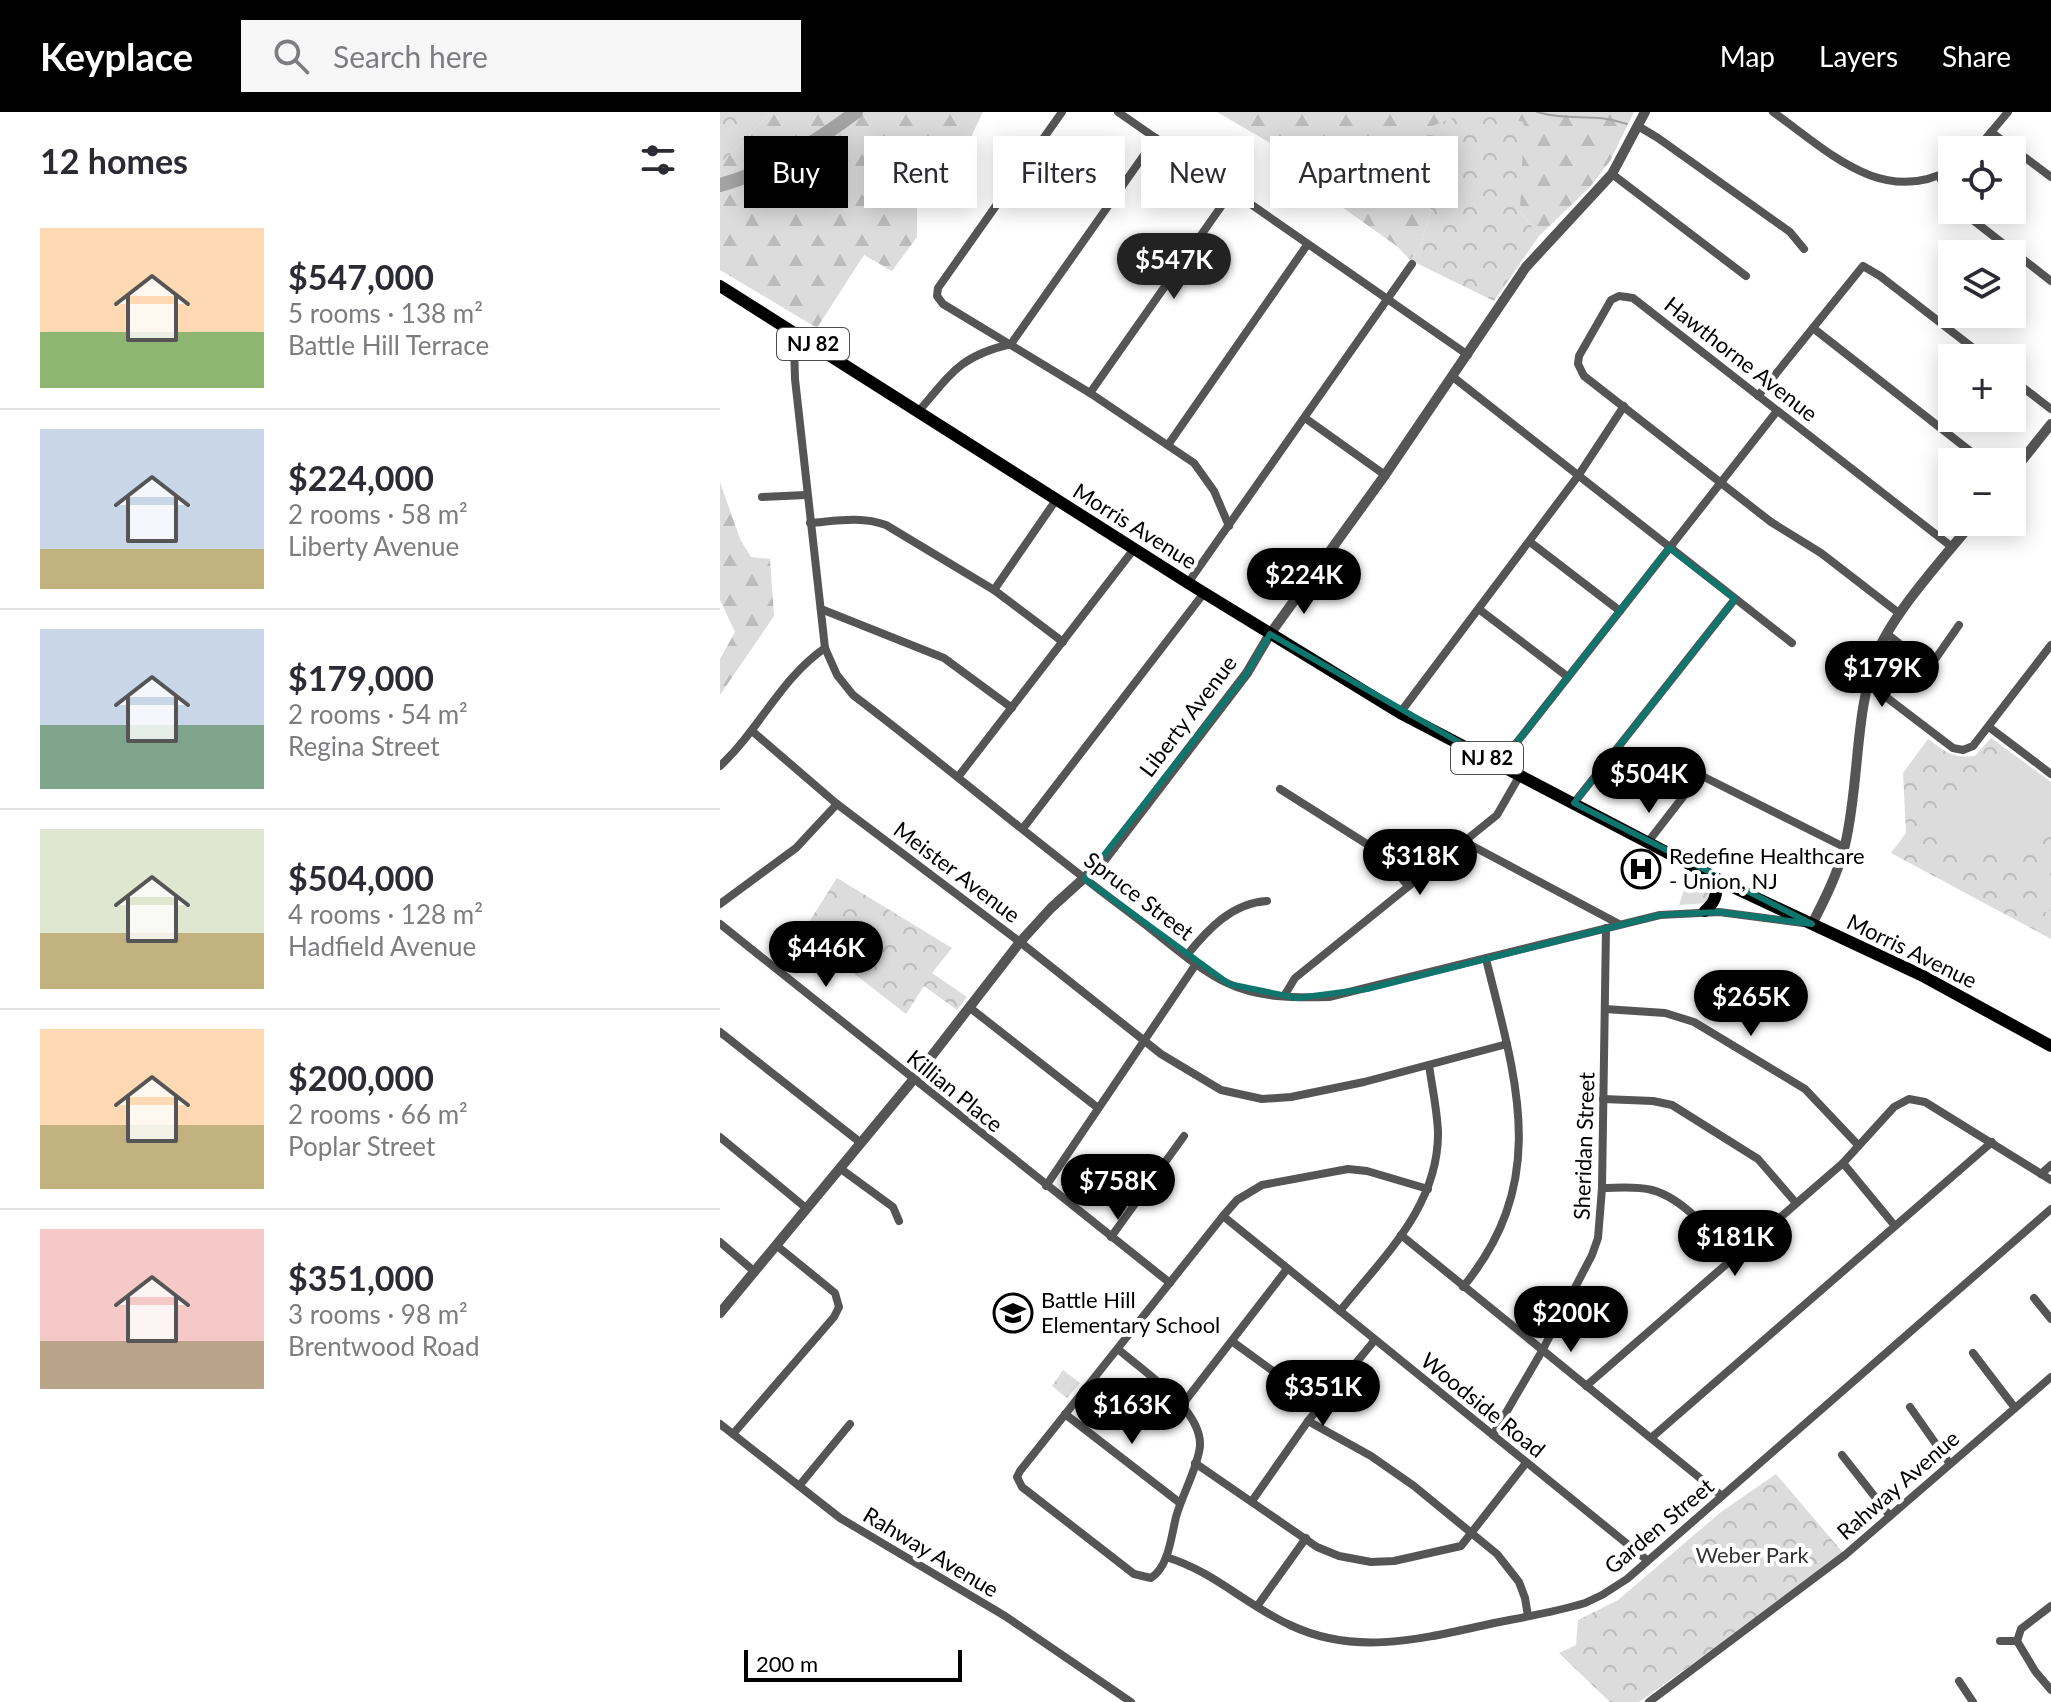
<!DOCTYPE html>
<html lang="en">
<head>
<meta charset="utf-8">
<style>
  :root { --surface:#fff; --page:#f7f7f7; --text:#2b2b33; --muted:#7c7c81; --line:#e1e1e2; --accent:#000 }
  body { margin:0; font-family:Lato,sans-serif; background:var(--page); color:var(--text); height:100vh; display:flex; flex-direction:column; font-size:30px; white-space:nowrap }
  * { box-sizing:border-box; margin:0 }
  p { font-size:26px; color:var(--muted) }
  .icon { flex:none; width:44px; height:44px; fill:none; stroke:currentColor; stroke-width:2; stroke-linecap:round; stroke-linejoin:round }
  .map { position:relative; flex:1; overflow:hidden }
  .side { display:flex; flex-direction:column; background:var(--surface); width:720px }
  .side>* { flex:none }
  .guide { position:absolute; left:24px; top:24px; width:760px; height:72px; display:flex; gap:16px }
  .tools { position:absolute; left:1218px; top:24px; display:grid; gap:16px }
  .tools a { display:grid; place-items:center; width:88px; height:88px; border-radius:0px; background:var(--surface); box-shadow:0 4px 20px #0003; font-size:40px }
  .scale { position:absolute; left:24px; bottom:20px; width:218px; box-sizing:border-box; padding-left:8px; border:4px solid #000; border-top:0; font-size:22px; line-height:28px; white-space:nowrap; color:#000; -webkit-text-stroke:6px #fff; paint-order:stroke }
  .price { position:absolute; translate:-50% -68px; padding:0 18px; border-radius:28px; background:var(--accent); color:#fff; font-size:26px; line-height:52px; filter:drop-shadow(0 2px 4px #0008) }
  .price::after { content:''; position:absolute; left:50%; top:48px; width:24px; height:18px; margin-left:-12px; background:inherit; clip-path:polygon(0 0,100% 0,50% 100%) }
  .price.selected { background:#222; color:#fff }
  ul { padding:0; list-style:none }
  li { display:flex; align-items:center; gap:24px; height:200px; padding:0 40px }
  li+li { border-top:2px solid var(--line) }
  li span { display:grid; place-items:center; flex:none; width:224px; height:160px; border-radius:0px; color:#555 }
  li>.icon { margin-inline-start:auto }
  span .icon { width:96px; height:96px; fill:#fffc; stroke-width:1 }
  li b { font-size:34px }
  h2 { display:flex; justify-content:space-between; align-items:center; height:96px; padding:0 40px; font-size:34px }
  .pill { padding:0 28px; border-radius:0px; background:var(--surface); box-shadow:0 4px 20px #0003; font-size:28px; line-height:72px }
  .pill.selected { background:var(--accent); color:#fff }
  header { display:flex; align-items:center; gap:48px; box-sizing:border-box; height:112px; padding:0 40px; background:var(--accent); color:#fff }
  header strong { font-size:38px }
  nav { display:flex; gap:44px; margin-inline-start:auto; font-size:28px }
  .search { width:560px; height:72px; background:var(--page); display:flex; align-items:center; gap:20px; box-sizing:border-box; padding:0 28px; border-radius:0px; color:var(--muted); font-size:30px }
  main { display:flex; flex:1; min-height:0 }
  .map>svg:first-child { display:block }
</style>
</head>
<body>
<header>
<strong>Keyplace</strong>
<div class="search"><svg class="icon" aria-label="search" viewBox="0 0 24 24"><circle cx="10" cy="10" r="6"/><path d="M15 15l6 6"/></svg>Search here</div>
<nav><a>Map</a><a>Layers</a><a>Share</a></nav>
</header>
<main>
<section class="side">
<h2>12 homes<svg class="icon" aria-label="filters" viewBox="0 0 24 24"><path d="M4 7h16M4 17h16"/><circle cx="9" cy="7" r="2"/><circle cx="15" cy="17" r="2"/></svg></h2>
<ul>
<li><span style="background:linear-gradient(#ffd9b3 65%,#8fb573 0)"><svg class="icon" aria-label="home" viewBox="0 0 24 24"><path d="M3 11l9-7 9 7M6 9v11h12V9"/></svg></span><div><b>$547,000</b><p>5 rooms · 138 m²</p><p>Battle Hill Terrace</p></div></li>
<li><span style="background:linear-gradient(#c9d6e8 75%,#c2b280 0)"><svg class="icon" aria-label="home" viewBox="0 0 24 24"><path d="M3 11l9-7 9 7M6 9v11h12V9"/></svg></span><div><b>$224,000</b><p>2 rooms · 58 m²</p><p>Liberty Avenue</p></div></li>
<li><span style="background:linear-gradient(#c9d6e8 60%,#7fa58c 0)"><svg class="icon" aria-label="home" viewBox="0 0 24 24"><path d="M3 11l9-7 9 7M6 9v11h12V9"/></svg></span><div><b>$179,000</b><p>2 rooms · 54 m²</p><p>Regina Street</p></div></li>
<li><span style="background:linear-gradient(#dfe7d0 65%,#c2b280 0)"><svg class="icon" aria-label="home" viewBox="0 0 24 24"><path d="M3 11l9-7 9 7M6 9v11h12V9"/></svg></span><div><b>$504,000</b><p>4 rooms · 128 m²</p><p>Hadfield Avenue</p></div></li>
<li><span style="background:linear-gradient(#ffd9b3 60%,#c2b280 0)"><svg class="icon" aria-label="home" viewBox="0 0 24 24"><path d="M3 11l9-7 9 7M6 9v11h12V9"/></svg></span><div><b>$200,000</b><p>2 rooms · 66 m²</p><p>Poplar Street</p></div></li>
<li><span style="background:linear-gradient(#f6c9c9 70%,#b9a48a 0)"><svg class="icon" aria-label="home" viewBox="0 0 24 24"><path d="M3 11l9-7 9 7M6 9v11h12V9"/></svg></span><div><b>$351,000</b><p>3 rooms · 98 m²</p><p>Brentwood Road</p></div></li>
</ul>
</section>
<div class="map">
<svg width="1331" height="1590" viewBox="0 0 1331 1590">
  <defs>
    <pattern id="forest-firs" width="22" height="20" patternUnits="userSpaceOnUse" patternTransform="scale(2)"><rect width="22" height="20" fill="#dcdcdc"/><path d="M5 1l3.5 6h-7zM16 11l3.5 6h-7z" fill="#bbb"/></pattern>
    <pattern id="park-crowns" width="20" height="18" patternUnits="userSpaceOnUse" patternTransform="scale(2)"><rect width="20" height="18" fill="#dcdcdc"/><path d="M2 6a3 3 0 1 1 6 0M12 15a3 3 0 1 1 6 0" fill="none" stroke="#bbb"/></pattern>
  </defs>
  <rect width="100%" height="100%" fill="#fff"/>
  <g fill="url(#forest-firs)">
    <polygon points="52,0 263,0 240,48 197,94 197,125 172,159 144,143 97,216 0,158 0,52"/>
    <polygon points="497,0 914,0 890,49 870,75 819,124 800,99 669,30 711,97 700,136 690,148 678,135 598,78 557,35"/>
    <polygon points="0,370 20,427 31,445 50,447 54,504 0,583 0,547 15,520 0,488"/>
  </g>
  <g fill="url(#park-crowns)">
    <polygon points="0,0 52,0 0,52"/>
    <polygon points="748,0 804,10 800,99 819,124 774,189 690,148 700,136 711,97 669,31"/>
    <path d="M1271 626 1331 670V827L1171 741 1186 721 1183 661 1208 627C1226 640 1231 646 1255 644Z"/>
    <polygon points="969,763 991,776 989,791 959,793"/>
    <polygon points="117,766 232,836 212,861 247,885 237,898 204,874 186,902 82,821"/>
    <polygon points="343,1258 360,1271 347,1286 332,1274"/>
    <polygon points="1056,1362 1125,1443 919,1590 890,1590 839,1541 856,1533 858,1508 898,1488 1001,1400"/>
  </g>
  <g fill="#dcdcdc">
    <path d="M1270 642H1279L1331 678V717C1297 749 1247 748 1213 717Z"/>
    <polygon points="1331,746 1329,771 1331,803 1306,790 1310,783 1325,791 1322,767"/>
  </g>
  <g fill="none" stroke-linecap="round" stroke-linejoin="round">
    <path stroke="#a3a3a3" stroke-width="2" d="M817 0C852 10 872 0 907 12"/>
    <path stroke="#a3a3a3" stroke-width="14" d="M0 73C49 60 96 30 136 0"/>
    <g stroke="#555" stroke-width="8">
      <polyline points="342,0 218,176 217,184 223,192 370,281 474,351 494,379 509,414"/>
      <polyline points="398,0 748,243"/>
      <path d="M1053 0C1107 38 1162 96 1232 57"/>
      <polyline points="918,14 938,26 1070,120 1084,137"/>
      <polyline points="1271,20 1331,65"/>
      <polyline points="1256,38 1288,0"/>
      <polyline points="892,62 1026,164"/>
      <polyline points="1219,64 1232,88"/>
      <polyline points="1240,98 1331,169"/>
      <polyline points="1093,216 1264,350"/>
      <path d="M78 223 74 235 75 267 105 536 117 563 133 583C228 655 318 733 414 804 444 826 474 855 507 871 538 886 575 886 609 885L940 803 999 800 1083 811"/>
      <polyline points="291,232 436,26"/>
      <polyline points="733,265 1072,531"/>
      <polyline points="1292,267 1331,297"/>
      <polyline points="370,281 512,79"/>
      <polyline points="1038,284 1143,154 1160,164 1266,246"/>
      <path d="M198 300C231 262 239 244 291 232"/>
      <polyline points="585,306 665,363"/>
      <polyline points="448,333 587,133"/>
      <polyline points="42,385 86,383"/>
      <path d="M90 411C116 409 141 404 166 413L274 478 343 530"/>
      <polyline points="810,430 900,499"/>
      <polyline points="468,471 692,152"/>
      <polyline points="274,478 336,388"/>
      <polyline points="101,497 224,546 292,596"/>
      <polyline points="760,498 848,565"/>
      <polyline points="1180,502 1101,441 1051,410 864,264 858,252 859,244 891,188 899,184 913,186 1232,435"/>
      <polyline points="1167,522 1199,547 1211,549 1216,546 1239,513"/>
      <polyline points="1149,572 1233,636 1243,638 1253,634 1331,533"/>
      <polyline points="680,601 858,364 904,294"/>
      <polyline points="1269,615 1331,662"/>
      <polyline points="32,619 117,692 300,830 441,942 501,978 542,987 571,985 644,970 787,932"/>
      <polyline points="779,653 1057,299"/>
      <path d="M0 654C39 618 61 566 105 536"/>
      <polyline points="238,665 414,437"/>
      <polyline points="560,677 661,741 688,774"/>
      <polyline points="854,691 1015,487"/>
      <polyline points="304,715 484,481"/>
      <polyline points="745,730 899,812"/>
      <polyline points="928,730 973,672 984,665 1124,735"/>
      <polyline points="0,792 76,736 117,692"/>
      <polyline points="0,812 450,1171"/>
      <path d="M467 843C488 817 512 791 547 789"/>
      <polyline points="564,884 575,866 777,703 800,663"/>
      <polyline points="249,895 378,996"/>
      <polyline points="885,897 945,901 974,910 1085,977 1138,1033"/>
      <polyline points="0,920 141,1031"/>
      <polyline points="883,987 933,989 952,993 1038,1047 1076,1091"/>
      <polyline points="0,1025 86,1096"/>
      <polyline points="1123,1051 1175,1114"/>
      <polyline points="121,1057 173,1095 179,1109"/>
      <polyline points="1321,1062 1331,1053"/>
      <polyline points="326,1074 476,852"/>
      <path d="M882 1076C898 1076 916 1074 932 1078 965 1087 992 1122 1012 1147"/>
      <polyline points="503,1104 927,1448"/>
      <polyline points="681,1123 1002,1384"/>
      <polyline points="391,1125 464,1024"/>
      <polyline points="0,1130 35,1160"/>
      <path d="M743 1175C831 1068 796 968 766 847"/>
      <polyline points="1314,1186 1331,1207"/>
      <path d="M620 1199C663 1145 719 1094 718 1020 717 997 712 975 709 953"/>
      <polyline points="513,1230 557,1262"/>
      <path d="M398 1237C424 1260 482 1297 480 1334 478 1355 462 1383 456 1405 451 1425 449 1454 431 1466L414 1462 302 1375 297 1365 300 1359 503 1104 517 1088 542 1073 628 1057 647 1059 708 1077"/>
      <polyline points="1253,1241 1295,1296"/>
      <polyline points="866,1274 1123,1051 1174,995 1189,987 1205,990 1331,1068"/>
      <polyline points="462,1293 567,1157"/>
      <polyline points="1190,1295 1230,1352"/>
      <polyline points="345,1302 460,1391"/>
      <polyline points="588,1309 651,1344 694,1374 777,1442 799,1470 805,1486 808,1504"/>
      <polyline points="0,1312 120,1406 285,1504 411,1590"/>
      <polyline points="13,1322 114,1205 119,1195 115,1181 56,1133"/>
      <polyline points="773,1323 822,1239 872,1143 878,1126 882,1076 886,816"/>
      <polyline points="931,1326 1272,1030"/>
      <polyline points="1122,1343 1170,1404"/>
      <polyline points="475,1351 597,1435 619,1444 651,1450 674,1449 741,1434 806,1351"/>
      <polyline points="79,1374 130,1312"/>
      <polyline points="532,1389 588,1309 654,1229"/>
      <path d="M446 1445C493 1459 526 1493 570 1513 637 1545 705 1526 774 1511 805 1505 835 1500 865 1491L882 1483 907 1467 1331 1097"/>
      <polyline points="538,1493 586,1426"/>
      <polyline points="1331,1494 1301,1517 1297,1529 1315,1559 1331,1578"/>
      <polyline points="1280,1529 1297,1529"/>
      <polyline points="1239,1569 1253,1590"/>
      <polyline points="929,1590 1125,1443 1331,1265"/>
    </g>
    <g stroke="#555" stroke-width="10">
      <polyline points="1292,361 1331,312"/>
      <path d="M1092 812C1105 787 1118 761 1125 733 1140 670 1134 599 1158 539 1175 499 1224 445 1253 410"/>
      <polyline points="0,1201 193,968 300,830 331,796 384,748 527,561 550,522 665,363 806,155 892,62 925,0"/>
    </g>
    <g stroke="#000" stroke-width="12">
      <polyline points="0,174 468,471 680,601 1015,776 1201,863 1331,934"/>
      <path d="M985 799C997 789 1000 777 991 763"/>
    </g>
  </g>
  <path fill="none" stroke="#0f766e" stroke-width="6" stroke-linejoin="round" d="M949 436 1015 487 854 691 1092 812 999 800 940 803 647 877 577 886 509 872 365 767 527 561 550 522 779 653Z"/>
  <defs>
    <g id="hospital-ring" transform="scale(2)"><circle r="9.5" fill="#fff" stroke="#000" stroke-width="1.5"/><path d="M-5-5h3v3.5h4V-5h3V5h-3V1.5h-4V5h-3Z" fill="#000"/></g>
    <g id="school-ring" transform="scale(2)"><circle r="9.5" fill="#fff" stroke="#000" stroke-width="1.5"/><path d="M0-5L7-2L0 1L-7-2ZM-4 1L0 2.5L4 1V4Q0 6-4 4Z" fill="#000"/></g>
  </defs>
  <g fill-rule="evenodd">
    <use href="#hospital-ring" x="921" y="757"/>
    <use href="#school-ring" x="293" y="1201"/>
  </g>
  <g text-anchor="middle" stroke-width="8" stroke-linejoin="round" paint-order="stroke">
    <g fill="#fff" stroke="#4c4c4c" stroke-width="2">
      <rect x="57" y="216" width="72" height="32" rx="6"/>
      <rect x="731" y="630" width="72" height="32" rx="6"/>
    </g>
    <g font-size="20" font-weight="bold" fill="#000">
      <text x="93" y="239">NJ 82</text>
      <text x="767" y="653">NJ 82</text>
    </g>
    <g font-size="22" fill="#000" stroke="#fff">
      <text transform="translate(1021 247) rotate(38)" y="8">Hawthorne Avenue</text>
      <text transform="translate(415 414) rotate(32)" y="8">Morris Avenue</text>
      <text transform="translate(468 604) rotate(-53)" y="8">Liberty Avenue</text>
      <text transform="translate(237 760) rotate(37)" y="8">Meister Avenue</text>
      <text transform="translate(419 784) rotate(37)" y="8">Spruce Street</text>
      <text transform="translate(1192 839) rotate(26)" y="8">Morris Avenue</text>
      <text transform="translate(235 979) rotate(39)" y="8">Killian Place</text>
      <text transform="translate(864 1034) rotate(-88)" y="8">Sheridan Street</text>
      <text transform="translate(763 1293) rotate(39)" y="8">Woodside Road</text>
      <text transform="translate(1178 1373) rotate(-41)" y="8">Rahway Avenue</text>
      <text transform="translate(939 1414) rotate(-40)" y="8">Garden Street</text>
      <text transform="translate(211 1440) rotate(31)" y="8">Rahway Avenue</text>
    </g>
    <g font-size="22" fill="#000" stroke="#fff" text-anchor="start">
      <text x="949" y="752">Redefine Healthcare<tspan x="949" dy="25">- Union, NJ</tspan></text>
      <text x="321" y="1196">Battle Hill<tspan x="321" dy="25">Elementary School</tspan></text>
    </g>
    <g font-size="22" fill="#333" stroke="#fff">
      <text x="1032" y="1451">Weber Park</text>
    </g>
  </g>
</svg>
<div class="tools">
<a><svg class="icon" aria-label="locate" viewBox="0 0 24 24"><circle cx="12" cy="12" r="6"/><path d="M12 2v4M12 18v4M2 12h4M18 12h4"/></svg></a>
<a><svg class="icon" aria-label="layers" viewBox="0 0 24 24"><path d="M12 4l9 5-9 5-9-5zM3 14l9 5 9-5"/></svg></a>
<a>+</a>
<a>−</a>
</div>
<div class="scale">200 m</div>
<b class="price selected" style="left:454px;top:189px">$547K</b>
<b class="price" style="left:584px;top:504px">$224K</b>
<b class="price" style="left:1162px;top:597px">$179K</b>
<b class="price" style="left:929px;top:703px">$504K</b>
<b class="price" style="left:700px;top:785px">$318K</b>
<b class="price" style="left:106px;top:877px">$446K</b>
<b class="price" style="left:1031px;top:926px">$265K</b>
<b class="price" style="left:398px;top:1110px">$758K</b>
<b class="price" style="left:1015px;top:1166px">$181K</b>
<b class="price" style="left:851px;top:1242px">$200K</b>
<b class="price" style="left:603px;top:1316px">$351K</b>
<b class="price" style="left:412px;top:1334px">$163K</b>
<div class="guide">
<a class="pill selected">Buy</a>
<a class="pill">Rent</a>
<a class="pill">Filters</a>
<a class="pill">New</a>
<a class="pill">Apartment</a>
</div>
</div>
</main>
</body>
</html>
